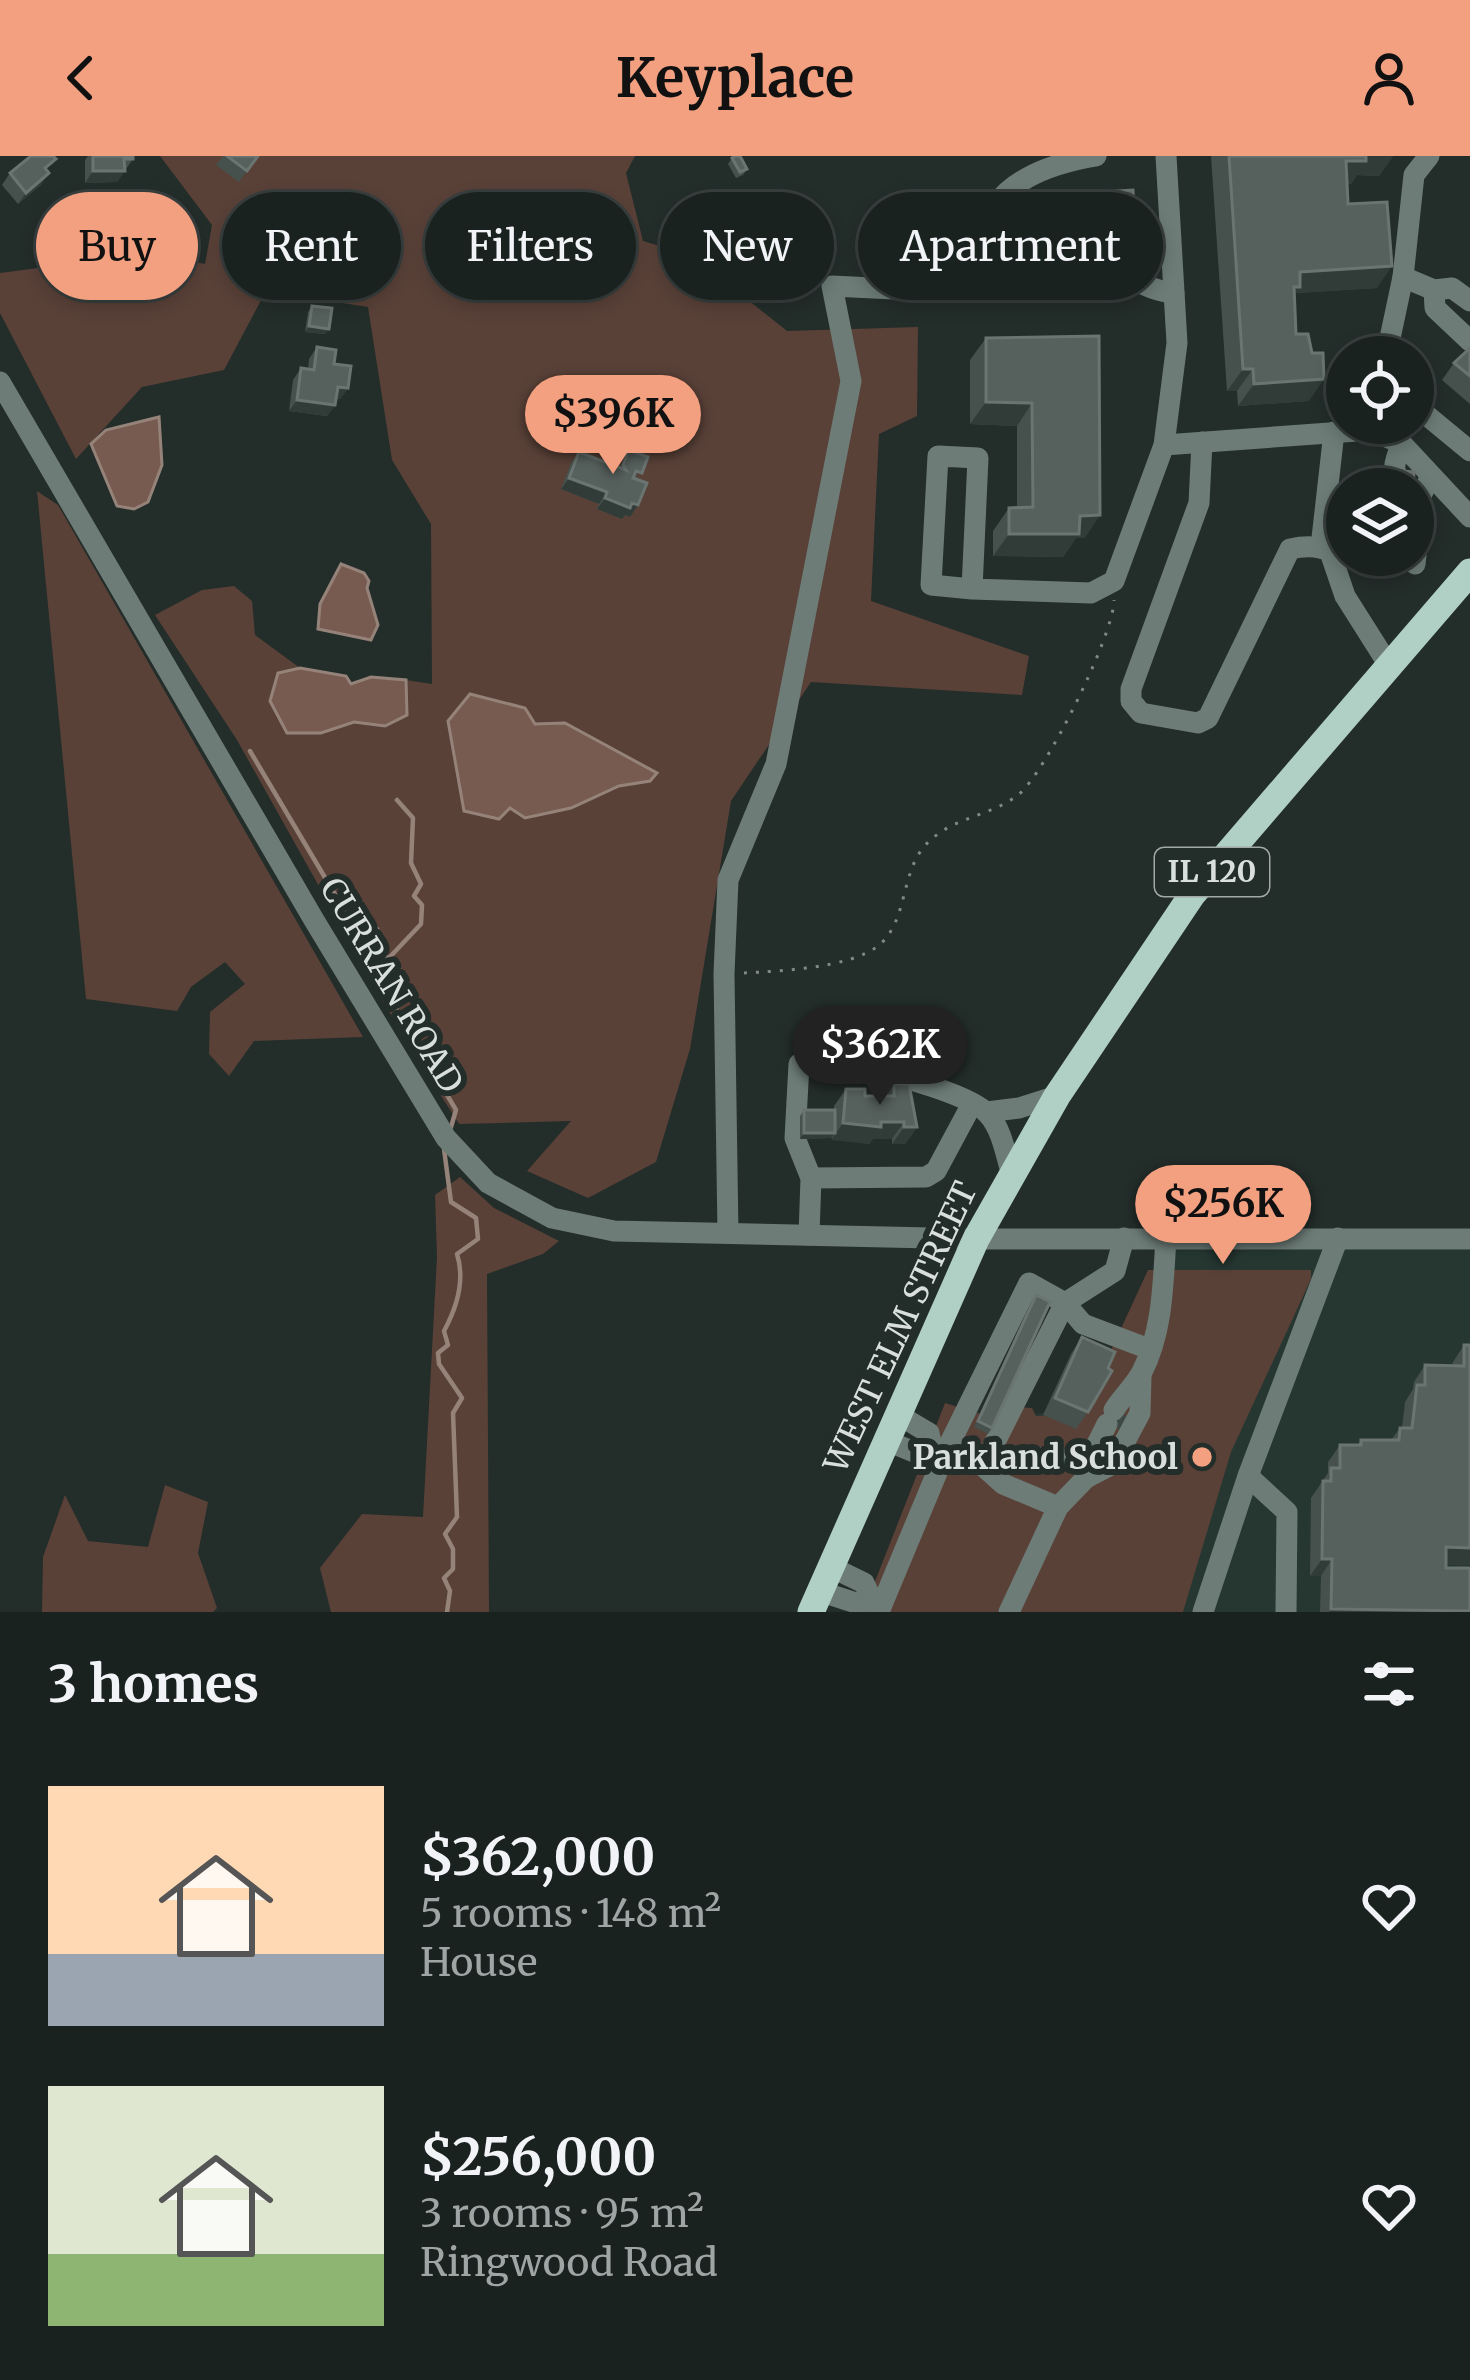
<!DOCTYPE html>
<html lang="en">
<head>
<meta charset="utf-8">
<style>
  :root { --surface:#1a2220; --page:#272f2d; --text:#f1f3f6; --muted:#9fa4a5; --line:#383f3e; --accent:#f3a081 }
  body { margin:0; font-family:Merriweather,serif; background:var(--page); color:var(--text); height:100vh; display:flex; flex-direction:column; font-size:45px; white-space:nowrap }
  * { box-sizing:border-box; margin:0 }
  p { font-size:39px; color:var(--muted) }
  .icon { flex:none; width:66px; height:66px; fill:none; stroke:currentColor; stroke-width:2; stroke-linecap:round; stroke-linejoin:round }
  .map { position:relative; height:1456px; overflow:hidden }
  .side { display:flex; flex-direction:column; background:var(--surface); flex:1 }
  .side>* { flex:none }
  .guide { position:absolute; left:36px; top:36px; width:1398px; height:108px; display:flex; gap:24px }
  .tools { position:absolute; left:1326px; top:180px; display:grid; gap:24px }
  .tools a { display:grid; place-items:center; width:108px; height:108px; border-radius:50%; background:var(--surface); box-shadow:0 6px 18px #0003,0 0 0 3px var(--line); font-size:60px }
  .price { position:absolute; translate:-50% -102px; padding:0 27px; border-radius:42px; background:var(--accent); color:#111; font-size:39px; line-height:78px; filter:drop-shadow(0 3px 6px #0008) }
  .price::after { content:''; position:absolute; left:50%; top:72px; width:36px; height:27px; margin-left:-18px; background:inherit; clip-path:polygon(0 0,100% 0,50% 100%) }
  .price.on { background:#222; color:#fff }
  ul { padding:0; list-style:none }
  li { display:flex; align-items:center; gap:36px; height:300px; padding:0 48px }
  li span { display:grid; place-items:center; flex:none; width:336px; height:240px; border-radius:0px; color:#555 }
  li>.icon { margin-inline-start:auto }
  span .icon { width:144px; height:144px; fill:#fffc; stroke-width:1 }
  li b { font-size:51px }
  h2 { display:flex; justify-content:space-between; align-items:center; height:144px; padding:0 48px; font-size:51px }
  .tag { padding:0 42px; border-radius:54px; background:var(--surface); box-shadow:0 6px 18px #0003,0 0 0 3px var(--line); font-size:42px; line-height:108px }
  .tag.on { background:var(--accent); color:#111 }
  header { display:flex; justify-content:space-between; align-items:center; height:156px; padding:0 48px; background:var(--accent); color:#111; font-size:54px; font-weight:700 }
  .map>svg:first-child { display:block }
</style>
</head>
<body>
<header><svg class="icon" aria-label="back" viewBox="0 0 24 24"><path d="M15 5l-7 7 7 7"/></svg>Keyplace<svg class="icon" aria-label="person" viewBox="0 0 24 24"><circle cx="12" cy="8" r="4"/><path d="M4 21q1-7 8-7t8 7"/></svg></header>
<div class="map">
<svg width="1470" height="1456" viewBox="0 0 1470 1456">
  <rect width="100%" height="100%" fill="#232d2a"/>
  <polygon fill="#263732" points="1165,1093 1470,1094 1470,1456 874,1456 951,1263 1086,1254"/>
  <g fill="#594138" fill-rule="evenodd">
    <path d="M160 0H635L626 17 643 85 693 100 787 175 918 171 917 260 879 278 871 445 1029 500 1022 539 811 526 731 645 690 893 656 1006 588 1042 527 1015 571 965 459 968 400 875 237 584 155 459 202 434 234 430 252 445 255 479 300 512 278 517 321 577 354 566 385 570 407 559 406 524 432 528 431 368 392 304 368 151 266 135 224 214 142 231 76 303 0 157V117L152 97 205 108 212 69ZM656 617 650 625 619 630 571 652 525 662 510 652Z"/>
    <polygon points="37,335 58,349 363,881 254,885 229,920 209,898 210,856 245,828 225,806 191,831 177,855 86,843"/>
    <polygon points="460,1021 494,1052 559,1085 543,1098 487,1118 489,1456 331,1456 320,1412 362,1358 423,1361 437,1101 435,1039"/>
    <polygon points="1148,1114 1311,1114 1311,1123 1231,1296 1183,1456 863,1456 945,1247 981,1258 998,1250 1032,1252 1036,1260 1082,1257"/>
    <polygon points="165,1329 208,1346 198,1397 217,1452 213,1456 42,1456 43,1401 65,1339 88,1385 148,1391"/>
  </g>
  <g fill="#785b50" stroke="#95837a" stroke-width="3">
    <polygon points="159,261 162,309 148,346 134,353 117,350 91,288 106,274"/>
    <polygon points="341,408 364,417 369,425 367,432 378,469 371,484 318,473 320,448"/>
    <polygon points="300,512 346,520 351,528 371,521 406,524 407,559 385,570 354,566 321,577 287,577 270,545 278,517"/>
    <polygon points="470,538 525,552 535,568 565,567 657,617 650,625 619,630 571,652 525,662 510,652 499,663 464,655 448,565"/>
  </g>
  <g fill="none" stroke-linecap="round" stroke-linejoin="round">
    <g stroke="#95837a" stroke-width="4.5">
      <polyline points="250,595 346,757 377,773 387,804"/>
      <polyline points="397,644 413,662 411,707 421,728 414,740 422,749 421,768 387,804 394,849 456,954 451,971"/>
      <path d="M444 993 451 1046 476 1062 478 1083 457 1098C465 1123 457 1151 444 1175L448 1189 438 1197 439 1208 462 1242 453 1257 457 1361 445 1378 453 1393V1413L444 1422 450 1435 447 1456"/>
    </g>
    <polyline stroke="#3e4845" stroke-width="21" stroke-dasharray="21 10" stroke-linecap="butt" points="1117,1272 1124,1259"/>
    <path stroke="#818986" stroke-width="3" stroke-dasharray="3 9" stroke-linecap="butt" d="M744 817C779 815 850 812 878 790 907 767 901 719 923 692 948 661 988 662 1018 639 1045 618 1114 479 1114 444"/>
    <g stroke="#6d7c77" stroke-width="21">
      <path d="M1096 0C1054 7 990 26 986 78 985 94 988 111 989 127L1118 120C1139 124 1153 136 1174 137"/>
      <polyline points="1403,121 1434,134 1452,132 1470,145"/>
      <polyline points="1434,134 1435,152 1470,185"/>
      <polyline points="1386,201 1403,121 1414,19 1429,0"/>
      <polyline points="0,226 314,764 446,982 488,1027 552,1062 614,1075 976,1083 1470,1083"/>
      <polyline points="1413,248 1470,295"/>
      <path d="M1202 286 1199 347 1131 533V545L1141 557 1198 567 1208 562 1290 393C1304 390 1318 389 1330 396L1345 440 1388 508"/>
      <path d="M1402 288C1393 309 1390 316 1407 333"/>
      <polyline points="1164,289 1371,274 1402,288 1470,361"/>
      <polyline points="1321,391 1334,276"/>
      <polyline points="1415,408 1420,362 1416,349 1431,320"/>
      <polyline points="972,433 931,429 938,300 978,302 972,433 1091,437 1114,425 1164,289 1177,187 1166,0"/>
      <polyline points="987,956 1019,952 1057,940"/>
      <polyline points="811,1022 926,1021 936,1015 972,948"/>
      <polyline points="728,1077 724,818 728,724 776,608 851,225 832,130 956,136 989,127"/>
      <path d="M809 1079 811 1022 795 982 799 908 830 901C863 911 968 935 988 958 1002 973 1006 1000 1012 1019"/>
      <path d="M1114 1254C1122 1241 1136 1228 1142 1216 1163 1175 1163 1127 1166 1082"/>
      <polyline points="897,1258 929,1277 932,1291"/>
      <polyline points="885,1284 919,1298 932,1291 983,1310 1065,1147 1115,1115 1124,1082"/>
      <polyline points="989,1298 1062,1303"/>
      <polyline points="983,1310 1003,1328 1058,1351"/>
      <polyline points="1248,1320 1287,1356 1286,1456"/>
      <polyline points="1086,1322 1113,1308 1140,1257 1141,1220"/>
      <polyline points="829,1410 864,1427 872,1444"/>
      <polyline points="819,1435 859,1448 872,1444 881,1451 946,1295 1029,1127 1065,1147 1083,1168 1149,1193"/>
      <polyline points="1009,1456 1058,1351 1086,1322 1091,1300 1107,1268"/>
      <polyline points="1203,1456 1248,1320 1338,1082"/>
    </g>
    <polyline stroke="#b0cfc5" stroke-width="27" points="811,1456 976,1083 1057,940 1192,739 1470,416"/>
  </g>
  <g fill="#46514d">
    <polygon points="88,0 133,0 133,3 117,26 85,27 85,4"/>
    <polygon points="223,0 258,0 239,26 216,9"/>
    <polygon points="1211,0 1393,0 1379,20 1357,19 1351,28 1347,28 1348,48 1377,132 1296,137 1294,140 1296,178 1309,245 1238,250 1237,235 1227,235"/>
    <polygon points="732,2 747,13 743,19 736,22 728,8"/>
    <polygon points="47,15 41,29 18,48 2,29 10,17"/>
    <polygon points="1084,37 1135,77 1123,94 1105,95 1104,80 1074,83 1072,54"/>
    <polygon points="312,150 329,173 325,178 305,176 308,156"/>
    <polygon points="1099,180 1085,382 1076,382 1063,401 993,400 993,375 1009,352 1017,352 1017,270 970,268 970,204 986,182"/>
    <polygon points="317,191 334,208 348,232 340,243 336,243 335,249 327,260 289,255 293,224 301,212 308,213 309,203"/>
    <polygon points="1470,192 1470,248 1442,224 1454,207"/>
    <polygon points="610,248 628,280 620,291 594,281 602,260"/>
    <polygon points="629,294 638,323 638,349 630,361 625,359 622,363 597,353 599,348 561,333 571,307 579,296 619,312"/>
    <polygon points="1375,313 1413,333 1363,333"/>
    <polygon points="894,928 917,971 905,988 892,988 892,983 873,983 869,988 831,982 800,983 800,960 804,954 834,954 834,950 846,933 865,940 885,940"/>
    <polygon points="1036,1139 992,1272 988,1278 974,1271"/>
    <polygon points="1082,1181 1088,1256 1076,1273 1043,1259 1071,1198"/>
    <polygon points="1464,1189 1470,1409 1446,1408 1446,1412 1470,1456 1320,1456 1321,1420 1310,1420 1311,1342 1328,1317 1328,1306 1340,1289 1357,1289 1361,1284 1391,1284 1400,1272 1402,1272 1405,1246 1413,1233 1414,1226 1425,1209 1452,1210 1453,1206"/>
  </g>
  <g fill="#313c38">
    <polygon points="1364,0 1393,0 1379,20 1357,19 1351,28 1330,28 1346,5"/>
    <polygon points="93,15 125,15 117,26 85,27"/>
    <polygon points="49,17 41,29 18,48 26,37"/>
    <polygon points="1116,63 1104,80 1074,83 1085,66"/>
    <polygon points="1135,77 1123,94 1105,95 1117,78"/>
    <polygon points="1392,110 1377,132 1296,137 1285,153 1300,116"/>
    <polygon points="309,170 329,173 325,178 305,176"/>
    <polygon points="1243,213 1253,213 1237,235 1227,235"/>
    <polygon points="1324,223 1309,245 1238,250 1254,228"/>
    <polygon points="338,231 348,232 340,243 330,242"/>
    <polygon points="297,244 335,249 327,260 289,255"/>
    <polygon points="986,246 1032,247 1017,270 970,268"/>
    <polygon points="602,270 628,280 620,291 594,281"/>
    <polygon points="569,322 607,336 599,348 561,333"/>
    <polygon points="605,342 632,347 638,349 630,361 625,359 622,363 597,353"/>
    <polygon points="1100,359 1085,382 1076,382 1063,401 993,400 1009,378 1080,360"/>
    <polygon points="904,966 892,983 873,983 869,988 831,984 843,967"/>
    <polygon points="904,971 917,971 905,988 892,988"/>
    <polygon points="804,977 835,977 831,982 800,983"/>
    <polygon points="1446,1391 1470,1392 1470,1409 1434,1408"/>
    <polygon points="1322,1403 1332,1403 1321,1420 1310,1420"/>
    <polygon points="1331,1453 1470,1455 1329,1456"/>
  </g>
  <g fill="#56605c" stroke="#6a7470" stroke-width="3">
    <polygon points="31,0 53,0 56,3 45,12 49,17 26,37 10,17"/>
    <polygon points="93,0 133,0 133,3 124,3 125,15 93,15"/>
    <polygon points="227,0 258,0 247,15"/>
    <polygon points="735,0 740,0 747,13 740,16 732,2"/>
    <polygon points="1229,0 1366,0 1366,5 1346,5 1348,48 1387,46 1392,110 1300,116 1300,131 1294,131 1296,178 1308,178 1312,197 1323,197 1324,223 1254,228 1253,213 1243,213"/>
    <polygon points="1133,34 1135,77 1117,78 1116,63 1085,66 1084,37"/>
    <polygon points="312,150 332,152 329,173 309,170"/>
    <polygon points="1099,180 1100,359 1080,360 1079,378 1009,378 1009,352 1033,351 1032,247 986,246 986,182"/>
    <polygon points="317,191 336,194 334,208 351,210 348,232 338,231 335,249 297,244 301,212 314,214"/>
    <polygon points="1470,192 1470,220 1454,207"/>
    <polygon points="610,248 637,259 628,280 602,270"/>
    <polygon points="629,294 648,301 642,317 636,315 633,322 647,327 638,349 632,347 630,352 605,342 607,336 569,322 579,296 626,314 623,309"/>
    <polygon points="1375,313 1414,316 1413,333 1373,333"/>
    <polygon points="894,928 909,928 917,971 904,971 904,966 881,966 881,971 843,967 846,933 865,933 865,940 894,940"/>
    <rect x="804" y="954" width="31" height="23"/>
    <polygon points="1036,1139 1050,1146 992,1272 978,1265"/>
    <polygon points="1082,1181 1115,1196 1108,1212 1112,1215 1088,1256 1055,1242"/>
    <polygon points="1464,1189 1470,1189 1470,1392 1446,1391 1446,1412 1470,1412 1470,1455 1331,1453 1332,1403 1322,1403 1323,1325 1331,1325 1331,1312 1340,1312 1340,1289 1361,1289 1361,1284 1399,1284 1400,1272 1412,1272 1417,1229 1425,1229 1425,1209 1464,1210"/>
  </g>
  <circle fill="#f3a081" stroke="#232d2a" stroke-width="4.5" cx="1202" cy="1301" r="12"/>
  <g text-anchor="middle" stroke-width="12" stroke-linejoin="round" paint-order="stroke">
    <rect fill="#232d2a" stroke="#a2aaa7" stroke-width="3" x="1155" y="692" width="114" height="48" rx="9"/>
    <g font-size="30" font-weight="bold" fill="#d8dfdc">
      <text x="1212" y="726">IL 120</text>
    </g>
    <g font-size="33" fill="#d8dfdc" stroke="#232d2a">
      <text transform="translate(392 829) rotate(59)" y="12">CURRAN ROAD</text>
      <text transform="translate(900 1171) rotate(-65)" y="12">WEST ELM STREET</text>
    </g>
    <g font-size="33" font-weight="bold" fill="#d8dfdc" stroke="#232d2a" text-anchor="end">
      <text x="1178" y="1313">Parkland School</text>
    </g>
  </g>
</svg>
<div class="tools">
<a><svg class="icon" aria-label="locate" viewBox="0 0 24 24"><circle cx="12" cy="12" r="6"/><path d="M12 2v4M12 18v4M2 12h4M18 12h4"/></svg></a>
<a><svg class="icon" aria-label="layers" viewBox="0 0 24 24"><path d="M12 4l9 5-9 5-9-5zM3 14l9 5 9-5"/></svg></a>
</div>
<b class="price" style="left:613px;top:321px">$396K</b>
<b class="price on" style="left:880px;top:952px">$362K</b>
<b class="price" style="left:1223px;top:1111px">$256K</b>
<div class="guide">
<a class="tag on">Buy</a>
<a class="tag">Rent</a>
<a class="tag">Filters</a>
<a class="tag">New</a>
<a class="tag">Apartment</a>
</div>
</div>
<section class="side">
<h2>3 homes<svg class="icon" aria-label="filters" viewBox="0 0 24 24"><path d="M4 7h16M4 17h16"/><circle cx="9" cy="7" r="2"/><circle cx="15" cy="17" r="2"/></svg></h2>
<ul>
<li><span style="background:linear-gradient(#ffd9b3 70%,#9aa5b1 0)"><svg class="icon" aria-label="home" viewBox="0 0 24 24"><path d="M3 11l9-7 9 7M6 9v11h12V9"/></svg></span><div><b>$362,000</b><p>5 rooms · 148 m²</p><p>House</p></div><svg class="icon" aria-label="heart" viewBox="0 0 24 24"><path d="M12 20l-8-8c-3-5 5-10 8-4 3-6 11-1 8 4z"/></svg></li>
<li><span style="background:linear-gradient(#dfe7d0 70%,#8fb573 0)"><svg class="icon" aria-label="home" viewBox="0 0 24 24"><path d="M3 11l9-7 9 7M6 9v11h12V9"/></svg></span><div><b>$256,000</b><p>3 rooms · 95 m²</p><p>Ringwood Road</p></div><svg class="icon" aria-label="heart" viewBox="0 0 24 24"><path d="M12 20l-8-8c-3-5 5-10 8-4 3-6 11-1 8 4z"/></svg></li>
</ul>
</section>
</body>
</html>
